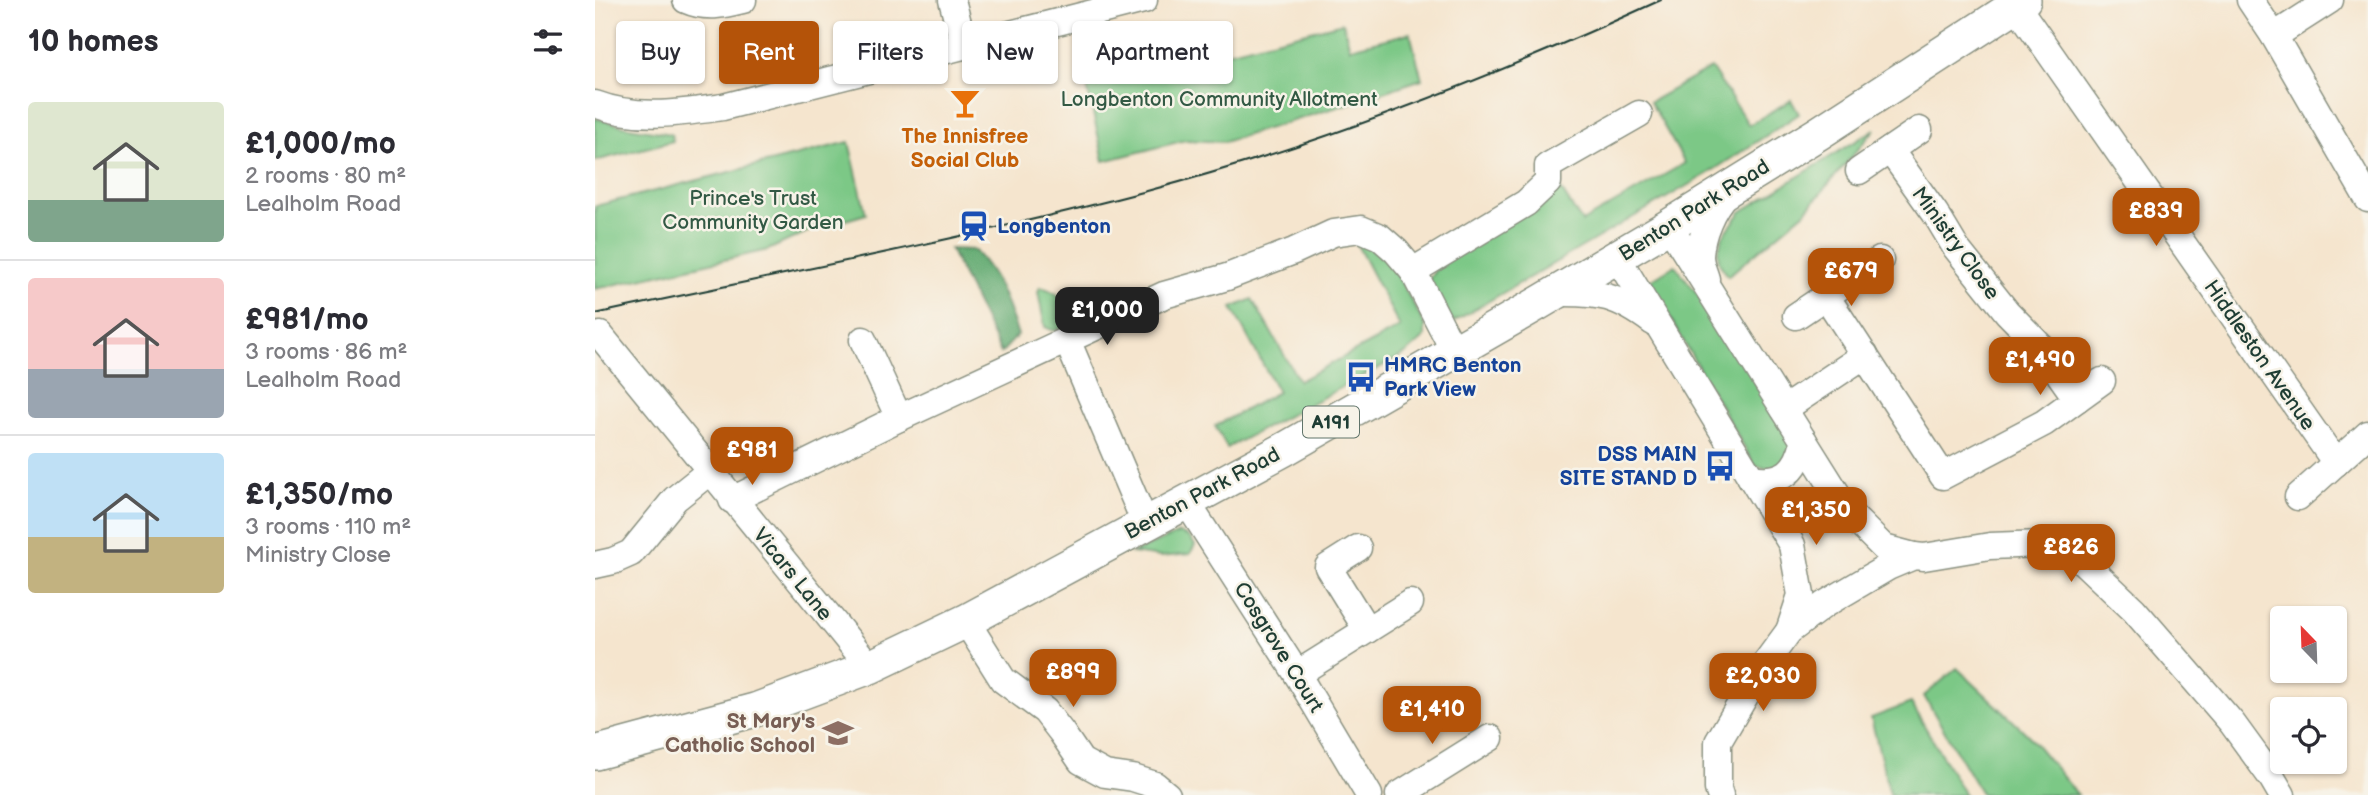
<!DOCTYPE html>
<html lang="en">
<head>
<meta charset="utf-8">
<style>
  :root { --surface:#fff; --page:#f2f2f3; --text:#2b2b33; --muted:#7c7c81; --line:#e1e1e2; --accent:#b45309 }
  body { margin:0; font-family:"Balsamiq Sans",sans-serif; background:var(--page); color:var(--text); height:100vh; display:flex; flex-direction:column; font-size:26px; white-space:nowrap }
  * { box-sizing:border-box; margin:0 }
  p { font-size:23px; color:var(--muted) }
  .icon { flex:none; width:38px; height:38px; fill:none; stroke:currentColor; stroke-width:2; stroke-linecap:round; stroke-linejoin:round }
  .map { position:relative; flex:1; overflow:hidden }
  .side { display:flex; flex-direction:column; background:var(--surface); width:595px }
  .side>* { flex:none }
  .guide { position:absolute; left:21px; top:21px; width:665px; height:63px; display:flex; gap:14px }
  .needle { width:46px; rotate:337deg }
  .controls { position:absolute; left:1675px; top:606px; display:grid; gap:14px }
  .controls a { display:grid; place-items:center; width:77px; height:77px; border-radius:7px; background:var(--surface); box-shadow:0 2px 5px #0004; font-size:35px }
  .price { position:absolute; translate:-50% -60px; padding:0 16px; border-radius:14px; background:var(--accent); color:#fff; font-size:23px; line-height:46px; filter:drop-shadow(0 2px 4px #0008) }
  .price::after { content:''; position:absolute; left:50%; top:42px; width:21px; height:16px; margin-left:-10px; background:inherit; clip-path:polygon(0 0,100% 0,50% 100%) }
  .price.current { background:#222; color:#fff }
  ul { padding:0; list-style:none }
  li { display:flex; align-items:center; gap:21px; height:175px; padding:0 28px }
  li+li { border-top:2px solid var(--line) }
  li span { display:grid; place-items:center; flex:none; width:196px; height:140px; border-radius:7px; color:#555 }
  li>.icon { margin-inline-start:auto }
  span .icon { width:84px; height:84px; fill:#fffc; stroke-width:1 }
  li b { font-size:30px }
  h2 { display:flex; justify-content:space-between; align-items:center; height:84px; padding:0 28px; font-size:30px }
  .chip { padding:0 24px; border-radius:7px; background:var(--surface); box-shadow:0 2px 5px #0004; font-size:24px; line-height:63px }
  .chip.current { background:var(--accent); color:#fff }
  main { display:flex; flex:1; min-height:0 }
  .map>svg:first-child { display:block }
</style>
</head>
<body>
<main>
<section class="side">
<h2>10 homes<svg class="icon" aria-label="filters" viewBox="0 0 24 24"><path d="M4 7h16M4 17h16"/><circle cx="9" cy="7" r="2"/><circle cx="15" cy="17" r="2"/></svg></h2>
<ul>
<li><span style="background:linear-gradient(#dfe7d0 70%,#7fa58c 0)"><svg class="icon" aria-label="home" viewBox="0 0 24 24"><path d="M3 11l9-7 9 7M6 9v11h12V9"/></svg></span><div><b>£1,000/mo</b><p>2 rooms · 80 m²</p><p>Lealholm Road</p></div></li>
<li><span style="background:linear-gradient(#f6c9c9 65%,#9aa5b1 0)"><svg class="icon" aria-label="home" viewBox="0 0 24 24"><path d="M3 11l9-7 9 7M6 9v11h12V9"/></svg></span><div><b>£981/mo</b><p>3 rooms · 86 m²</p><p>Lealholm Road</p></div></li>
<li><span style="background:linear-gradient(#bfe0f5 60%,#c2b280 0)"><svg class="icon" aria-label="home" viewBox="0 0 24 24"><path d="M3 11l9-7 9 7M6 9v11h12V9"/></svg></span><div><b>£1,350/mo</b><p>3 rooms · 110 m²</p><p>Ministry Close</p></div></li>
</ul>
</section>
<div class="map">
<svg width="1773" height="795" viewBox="0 0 1773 795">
  <rect width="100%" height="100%" fill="#f7f3e8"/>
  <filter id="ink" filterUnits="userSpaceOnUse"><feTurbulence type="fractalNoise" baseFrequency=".0143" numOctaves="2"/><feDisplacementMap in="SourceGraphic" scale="14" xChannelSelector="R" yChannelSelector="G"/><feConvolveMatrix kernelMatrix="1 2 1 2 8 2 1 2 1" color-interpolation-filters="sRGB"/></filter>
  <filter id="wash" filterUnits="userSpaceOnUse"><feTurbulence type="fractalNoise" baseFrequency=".00686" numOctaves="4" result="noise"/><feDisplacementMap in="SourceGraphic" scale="28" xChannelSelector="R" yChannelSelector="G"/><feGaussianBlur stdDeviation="1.57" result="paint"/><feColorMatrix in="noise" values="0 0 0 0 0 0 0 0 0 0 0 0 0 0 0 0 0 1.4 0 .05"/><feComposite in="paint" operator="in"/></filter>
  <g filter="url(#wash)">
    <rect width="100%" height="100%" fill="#f5e5ce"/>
    <g fill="#7cc886" stroke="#4e825d" stroke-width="2">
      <polygon points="748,23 755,48 815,33 827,79 749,105 629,142 591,140 509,161 492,87"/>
      <polygon points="1116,68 1154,125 1196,100 1204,114 1114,173 858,322 832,282 843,266 965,188 987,222 1090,163 1055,102"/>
      <polygon points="0,118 33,127 76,134 78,141 0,161"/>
      <polygon points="1280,129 1210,212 1133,276 1124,263 1123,251 1128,236 1146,212"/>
      <polygon points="254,142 271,214 214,231 173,250 0,289 0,206"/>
      <polygon points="760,241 782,248 801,273 830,325 830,337 812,353 632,448 620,426 683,392 637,308 657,299 704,381 805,327"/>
      <polygon points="1080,265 1128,327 1195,440 1197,453 1182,470 1160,466 1054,281"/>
      <path d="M445 287C465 291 477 307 471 326L459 331 450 327 443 292Z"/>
      <polygon points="584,533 594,537 600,545 595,554 566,557 537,553"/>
      <polygon points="1362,668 1434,736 1483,795 1387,795 1329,696"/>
      <polygon points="1316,703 1370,795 1295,795 1276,718"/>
    </g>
    <path fill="#65ac73" stroke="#427454" stroke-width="2" d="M355 249 379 250C404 277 411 301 423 335L406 353Z"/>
  </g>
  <g filter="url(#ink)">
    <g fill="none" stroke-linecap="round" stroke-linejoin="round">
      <g stroke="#8a9181" stroke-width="29">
        <g id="minor">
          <path d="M91 0C111 9 128 5 148 0"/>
          <polyline points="357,0 369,46"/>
          <polyline points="1655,0 1679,36 1773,199"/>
          <polyline points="1421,5 1741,463"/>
          <polyline points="1679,36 1735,0"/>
          <path d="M0 104C42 120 85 113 128 107L549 0"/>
          <polyline points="1264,171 1324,130"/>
          <polyline points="1074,226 1254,513 1289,548 1319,556"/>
          <polyline points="1022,257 1197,545 1206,595 1194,631"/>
          <polyline points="818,271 931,203 953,182 953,166 1044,114"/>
          <path d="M1111 279C1109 272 1105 264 1105 256 1106 233 1117 209 1132 192"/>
          <path d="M962 293C1005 292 1023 296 1058 322"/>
          <polyline points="1231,296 1348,476 1449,423 1482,399 1465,375 1456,357 1412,312 1361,248 1340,213 1295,150"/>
          <polyline points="1201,316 1285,260"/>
          <polyline points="5,335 275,667"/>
          <polyline points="268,340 304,418"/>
          <polyline points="472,340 550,523"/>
          <polyline points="1482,399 1507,381"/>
          <polyline points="1189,409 1270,355"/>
          <path d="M1156 478C1188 483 1202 472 1209 441"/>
          <polyline points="1703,497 1773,434"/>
          <polyline points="137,500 304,418 569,295 632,277 699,251 738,233 766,229 785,237 801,251 818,271 859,351"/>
          <polyline points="591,501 702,674 774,795"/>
          <polyline points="763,548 733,567 772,630"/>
          <polyline points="0,565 18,561 36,553 80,499 115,471"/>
          <polyline points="371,621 408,680 450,711 467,733 486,761 510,774 538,778 560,785 572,795"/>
          <polyline points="702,674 815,603"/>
          <polyline points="804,795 895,738"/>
          <polyline points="1125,795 1123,789 1123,742 1166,669 1194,631 1230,604 1293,567 1319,556 1329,557 1395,546 1450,544 1482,556 1539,610 1592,671 1637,723 1677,778 1687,795"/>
        </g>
      </g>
      <g stroke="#8a9181" stroke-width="36">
        <polyline id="major" points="0,753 160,710 275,667 371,621 690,449 944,303 1074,226 1224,133 1429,0"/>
      </g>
      <use href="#minor" stroke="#fff" stroke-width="26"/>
      <use href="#major" stroke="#fff" stroke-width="33"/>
      <path stroke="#1f3d34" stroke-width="2" d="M0 314C184 274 370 239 552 191 729 144 900 76 1066 0"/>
    </g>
  </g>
  <defs>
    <g id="bar-bare" transform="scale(2.415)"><path d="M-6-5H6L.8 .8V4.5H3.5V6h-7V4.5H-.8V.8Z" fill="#e8710a" stroke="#f7f3e8" stroke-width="2.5" paint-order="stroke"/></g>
    <g id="station-bare" transform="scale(2.415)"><path d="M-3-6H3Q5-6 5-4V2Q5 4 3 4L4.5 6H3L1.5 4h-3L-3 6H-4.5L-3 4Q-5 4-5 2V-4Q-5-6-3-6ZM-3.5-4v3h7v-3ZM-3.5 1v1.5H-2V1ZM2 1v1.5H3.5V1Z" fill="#1a4fb4" stroke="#f7f3e8" stroke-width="2.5" paint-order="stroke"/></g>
    <g id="bus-bare" transform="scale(2.415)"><path d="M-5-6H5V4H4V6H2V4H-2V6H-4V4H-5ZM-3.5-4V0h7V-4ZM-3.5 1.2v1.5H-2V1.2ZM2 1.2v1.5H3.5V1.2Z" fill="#1a4fb4" stroke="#f7f3e8" stroke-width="2.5" paint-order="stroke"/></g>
    <g id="school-bare" transform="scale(2.415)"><path d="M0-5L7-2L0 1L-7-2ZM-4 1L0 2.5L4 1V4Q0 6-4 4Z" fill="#8d6e63" stroke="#f7f3e8" stroke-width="2.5" paint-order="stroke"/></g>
  </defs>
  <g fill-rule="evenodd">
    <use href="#bar-bare" x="370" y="103"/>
    <use href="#station-bare" x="379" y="226"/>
    <use href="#bus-bare" x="766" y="377"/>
    <use href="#bus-bare" x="1125" y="466"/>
    <use href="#school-bare" x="243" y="733"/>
  </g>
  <g text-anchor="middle" stroke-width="5" stroke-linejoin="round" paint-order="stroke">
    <rect fill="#f7f3e8" stroke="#60746a" stroke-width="2" x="708" y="406.5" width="56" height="31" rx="5"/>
    <g font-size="19" font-weight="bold" fill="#1f3d34">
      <text x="736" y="429">A191</text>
    </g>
    <g font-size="21" fill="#325944" stroke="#f7f3e8">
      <text x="624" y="106">Longbenton Community Allotment</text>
      <text x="158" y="205">Prince's Trust<tspan x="158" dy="24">Community Garden</tspan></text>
    </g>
    <g font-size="21" font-weight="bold" fill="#c56008" stroke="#f7f3e8">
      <text x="370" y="143">The Innisfree<tspan x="370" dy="24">Social Club</tspan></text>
    </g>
    <g font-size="21" fill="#1f3d34" stroke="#f7f3e8">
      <text transform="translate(1099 210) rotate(-32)" y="7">Benton Park Road</text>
      <text transform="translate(1361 243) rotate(54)" y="7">Ministry Close</text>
      <text transform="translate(1665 355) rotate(55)" y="7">Hiddleston Avenue</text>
      <text transform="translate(607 493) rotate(-28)" y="7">Benton Park Road</text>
      <text transform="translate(198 574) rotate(51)" y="7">Vicars Lane</text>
      <text transform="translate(684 647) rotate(58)" y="7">Cosgrove Court</text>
    </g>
    <g font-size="21" font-weight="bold" fill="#164399" stroke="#f7f3e8" text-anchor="start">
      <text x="402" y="233">Longbenton</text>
      <text x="789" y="372">HMRC Benton<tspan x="789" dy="24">Park View</tspan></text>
      <text x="1102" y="461" text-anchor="end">DSS MAIN<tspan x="1102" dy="24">SITE STAND D</tspan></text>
    </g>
    <g font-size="21" font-weight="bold" fill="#785e54" stroke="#f7f3e8" text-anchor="end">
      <text x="220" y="728">St Mary's<tspan x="220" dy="24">Catholic School</tspan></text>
    </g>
  </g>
</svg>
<div class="controls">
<a><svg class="needle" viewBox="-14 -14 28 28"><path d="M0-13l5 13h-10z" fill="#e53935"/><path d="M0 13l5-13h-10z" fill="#7c7c81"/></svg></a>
<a><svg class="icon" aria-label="locate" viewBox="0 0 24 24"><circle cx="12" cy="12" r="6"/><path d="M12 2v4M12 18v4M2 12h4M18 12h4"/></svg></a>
</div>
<b class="price" style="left:1561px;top:248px">£839</b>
<b class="price" style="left:1256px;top:308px">£679</b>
<b class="price current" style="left:512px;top:347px">£1,000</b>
<b class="price" style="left:1445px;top:397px">£1,490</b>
<b class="price" style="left:157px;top:487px">£981</b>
<b class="price" style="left:1221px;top:547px">£1,350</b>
<b class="price" style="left:1476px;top:584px">£826</b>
<b class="price" style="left:478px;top:709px">£899</b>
<b class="price" style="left:1168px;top:713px">£2,030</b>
<b class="price" style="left:837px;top:746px">£1,410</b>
<div class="guide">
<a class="chip">Buy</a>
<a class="chip current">Rent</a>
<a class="chip">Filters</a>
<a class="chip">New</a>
<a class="chip">Apartment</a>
</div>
</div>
</main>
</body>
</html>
